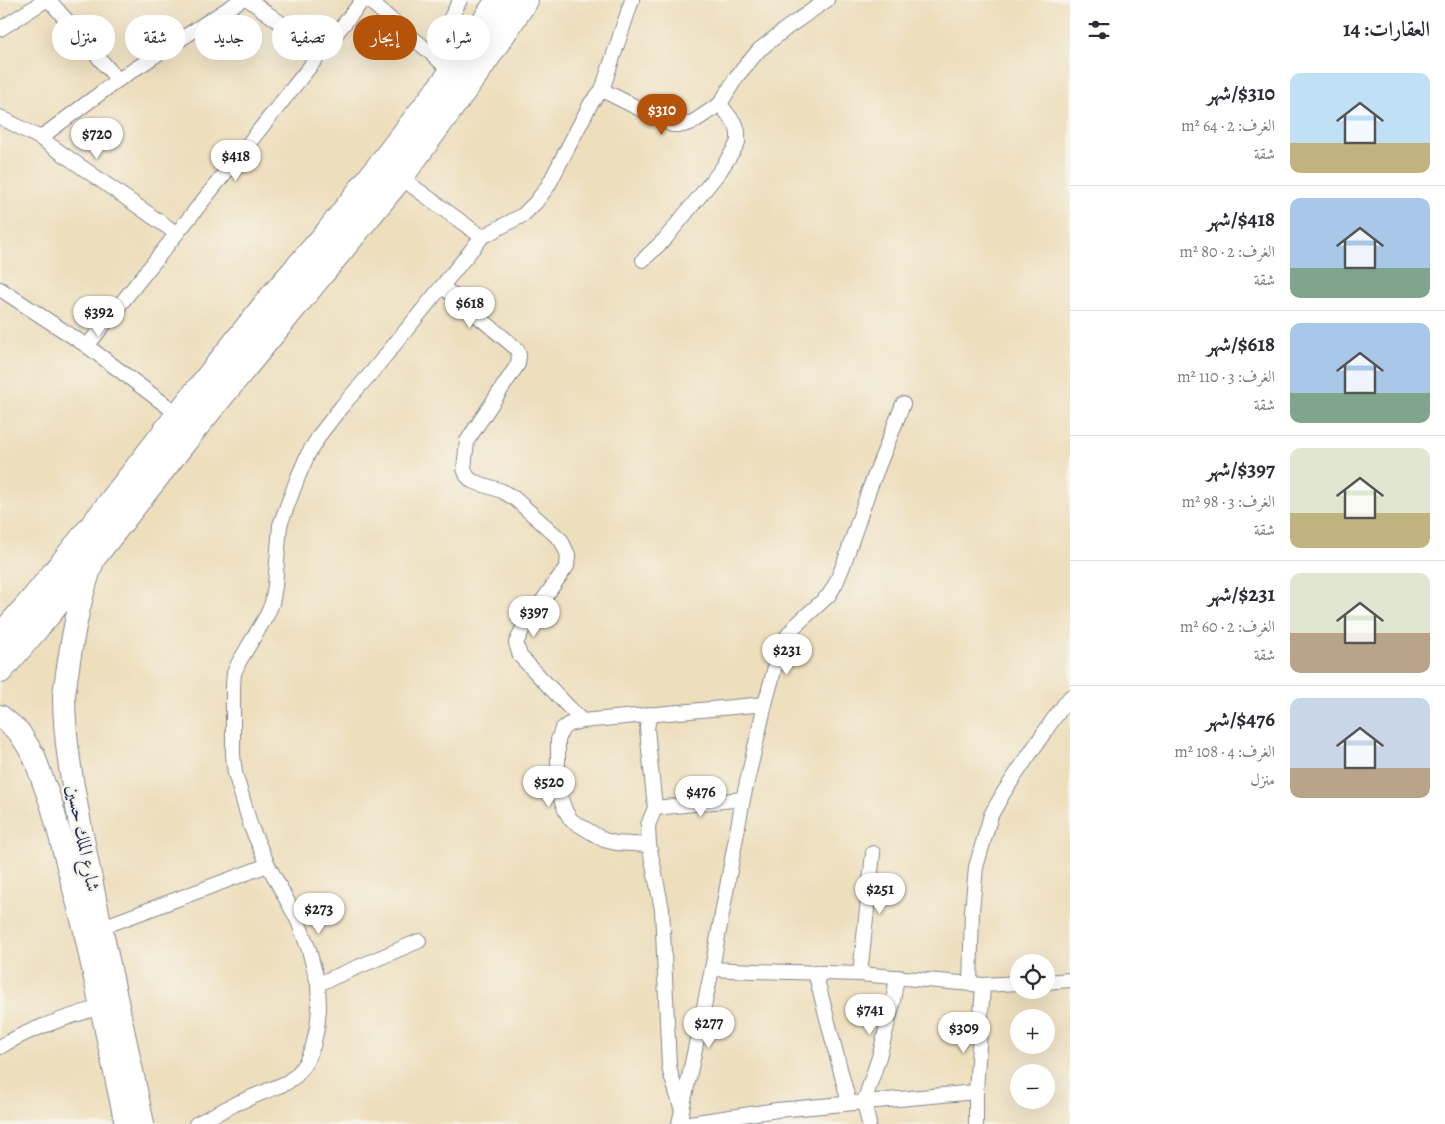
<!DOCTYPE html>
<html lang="ar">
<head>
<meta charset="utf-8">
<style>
  :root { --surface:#fff; --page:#f7f7f7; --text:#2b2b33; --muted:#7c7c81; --line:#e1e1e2; --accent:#b45309 }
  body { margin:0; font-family:Alegreya,Amiri,serif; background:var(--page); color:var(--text); direction:rtl; height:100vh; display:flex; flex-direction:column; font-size:19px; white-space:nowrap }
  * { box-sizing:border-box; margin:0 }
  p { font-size:16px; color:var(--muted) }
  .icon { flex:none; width:28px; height:28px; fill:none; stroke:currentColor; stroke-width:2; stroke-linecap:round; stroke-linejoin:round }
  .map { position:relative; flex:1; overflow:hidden; direction:ltr }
  .panel { display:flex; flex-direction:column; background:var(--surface); width:375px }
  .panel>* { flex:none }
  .guide { position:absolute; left:15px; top:15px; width:475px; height:45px; direction:rtl; display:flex; gap:10px }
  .tools { position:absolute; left:1010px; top:954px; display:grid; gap:10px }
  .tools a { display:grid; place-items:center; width:45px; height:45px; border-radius:50%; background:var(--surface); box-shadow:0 5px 20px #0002; font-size:25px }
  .price { position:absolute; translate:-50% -42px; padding:0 11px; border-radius:18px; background:#fff; color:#222; font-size:16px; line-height:32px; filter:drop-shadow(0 1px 2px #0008) }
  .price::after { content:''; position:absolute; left:50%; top:30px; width:15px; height:11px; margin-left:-8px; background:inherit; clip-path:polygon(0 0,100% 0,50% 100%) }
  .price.on { background:var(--accent); color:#fff }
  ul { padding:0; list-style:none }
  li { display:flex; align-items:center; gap:15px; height:125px; padding:0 15px }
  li+li { border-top:1px solid var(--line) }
  li span { display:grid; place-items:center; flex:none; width:140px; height:100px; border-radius:10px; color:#555 }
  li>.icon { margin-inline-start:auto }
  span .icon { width:60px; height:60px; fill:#fffc; stroke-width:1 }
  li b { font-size:21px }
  h2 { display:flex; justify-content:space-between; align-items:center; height:60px; padding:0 15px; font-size:21px }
  .pill { padding:0 18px; border-radius:22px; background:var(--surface); box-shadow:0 5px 20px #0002; font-size:18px; line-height:45px }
  .pill.on { background:var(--accent); color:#fff }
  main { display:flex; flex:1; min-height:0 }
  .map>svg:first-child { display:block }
</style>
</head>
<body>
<main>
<section class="panel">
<h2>العقارات: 14<svg class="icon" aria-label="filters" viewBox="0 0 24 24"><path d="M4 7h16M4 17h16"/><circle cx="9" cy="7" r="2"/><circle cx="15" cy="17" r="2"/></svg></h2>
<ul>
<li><span style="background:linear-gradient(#bfe0f5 70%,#c2b280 0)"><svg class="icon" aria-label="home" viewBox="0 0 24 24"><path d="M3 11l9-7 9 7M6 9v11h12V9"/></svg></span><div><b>$310/شهر</b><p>الغرف: 2 · 64 m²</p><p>شقة</p></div></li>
<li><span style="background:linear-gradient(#a9c7e8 70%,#7fa58c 0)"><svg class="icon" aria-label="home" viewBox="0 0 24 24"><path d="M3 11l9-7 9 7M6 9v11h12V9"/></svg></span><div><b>$418/شهر</b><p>الغرف: 2 · 80 m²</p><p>شقة</p></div></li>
<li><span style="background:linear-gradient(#a9c7e8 70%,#7fa58c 0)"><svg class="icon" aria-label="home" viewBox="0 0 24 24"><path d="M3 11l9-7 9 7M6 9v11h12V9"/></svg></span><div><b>$618/شهر</b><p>الغرف: 3 · 110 m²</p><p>شقة</p></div></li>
<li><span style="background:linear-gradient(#dfe7d0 65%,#c2b280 0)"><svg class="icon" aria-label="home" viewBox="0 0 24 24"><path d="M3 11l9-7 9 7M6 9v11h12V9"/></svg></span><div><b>$397/شهر</b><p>الغرف: 3 · 98 m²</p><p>شقة</p></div></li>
<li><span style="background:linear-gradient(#dfe7d0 60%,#b9a48a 0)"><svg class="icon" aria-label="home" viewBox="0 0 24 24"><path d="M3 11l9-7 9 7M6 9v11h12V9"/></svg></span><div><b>$231/شهر</b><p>الغرف: 2 · 60 m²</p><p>شقة</p></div></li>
<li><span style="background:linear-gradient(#c9d6e8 70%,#b9a48a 0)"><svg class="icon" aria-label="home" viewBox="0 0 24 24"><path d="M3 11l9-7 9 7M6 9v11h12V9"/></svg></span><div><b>$476/شهر</b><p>الغرف: 4 · 108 m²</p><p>منزل</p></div></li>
</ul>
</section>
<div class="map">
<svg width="1070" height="1124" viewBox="0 0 1070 1124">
  <rect width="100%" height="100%" fill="#f7f3e8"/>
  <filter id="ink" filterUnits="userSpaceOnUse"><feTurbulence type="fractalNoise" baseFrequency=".02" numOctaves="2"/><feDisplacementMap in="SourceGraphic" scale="10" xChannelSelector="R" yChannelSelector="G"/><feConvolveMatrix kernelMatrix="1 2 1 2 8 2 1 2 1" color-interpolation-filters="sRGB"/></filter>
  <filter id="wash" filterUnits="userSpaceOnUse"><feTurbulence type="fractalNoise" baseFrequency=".0096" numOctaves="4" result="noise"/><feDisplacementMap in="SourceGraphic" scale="20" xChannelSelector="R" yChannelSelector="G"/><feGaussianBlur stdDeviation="1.12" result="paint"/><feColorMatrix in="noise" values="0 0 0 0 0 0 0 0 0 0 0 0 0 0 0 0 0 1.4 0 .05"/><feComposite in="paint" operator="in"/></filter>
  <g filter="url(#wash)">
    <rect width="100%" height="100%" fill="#eddebc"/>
  </g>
  <g filter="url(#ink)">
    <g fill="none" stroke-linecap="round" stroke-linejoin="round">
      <g stroke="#84868d" stroke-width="16">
        <g id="street">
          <polyline points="49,0 118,80"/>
          <polyline points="249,0 322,53"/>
          <polyline points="368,0 432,54 452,73"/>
          <polyline points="0,29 46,0"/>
          <polyline points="432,54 460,0"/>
          <polyline points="602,90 672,125 683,125 693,122 720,104 737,76 759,50 788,27 827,0"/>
          <polyline points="0,117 40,138 176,233"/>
          <polyline points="40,138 118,80 241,0"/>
          <polyline points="400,177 482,237"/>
          <polyline points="643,260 665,239 720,171 733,151 738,142 738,132 736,125 720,104"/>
          <polyline points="443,287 517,349 519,355 518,364 467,441 464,469 467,476 472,481 502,491 514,498 561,540 568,555 567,566 523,628 516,643 520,656 582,721"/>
          <polyline points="0,289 87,346 183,418"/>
          <polyline points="87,346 363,0"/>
          <polyline points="650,714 647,728 648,739 655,808 648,825 649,845 662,909 669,1066 671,1075 681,1107"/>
          <polyline points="655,808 743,799"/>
          <polyline points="649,845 616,843 604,840 571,820 565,810 561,799 560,790 558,773 558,740 562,729 569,724 582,721 765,704"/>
          <polyline points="100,928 268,865"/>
          <polyline points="712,969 754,971 860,974 983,985 1019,983"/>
          <polyline points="815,972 849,1103"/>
          <polyline points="860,974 873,853"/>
          <polyline points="1046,982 1070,980"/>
          <polyline points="970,983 972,911 976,867 991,815 1004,792 1052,721 1070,697"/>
          <polyline points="318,984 419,941"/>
          <path d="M0 1047C30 1028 66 1018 100 1007"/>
          <polyline points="196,1124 235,1104 286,1083 297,1075 306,1062 313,1046 317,1028 319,1009 318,984 309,950 298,921 268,865 251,827 235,773 233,755 233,686 234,673 239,662 267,615 272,603 275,586 280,525 298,477 308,454 321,433 342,406 372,372 482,237 523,215 536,202 548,186 591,103 602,90 632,0"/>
          <polyline points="679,1124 712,969 743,799 765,704 778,656 784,640 795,626 829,595 836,583 843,566 869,490 903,404"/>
          <polyline points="683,1124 777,1110 976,1092"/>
          <polyline points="869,1124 864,1102 879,1057 892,1007 897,977"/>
          <polyline points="976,1124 976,1092 983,985"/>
        </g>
      </g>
      <g stroke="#84868d" stroke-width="24">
        <g id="primary">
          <path d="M93 561C77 605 70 650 64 695 64 750 77 807 87 860 105 949 125 1036 143 1124"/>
          <polyline points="0,716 19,732 34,756 52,806 84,927 126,1124"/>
        </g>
      </g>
      <g stroke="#84868d" stroke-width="28">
        <g id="highway">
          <polyline points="0,638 35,598 94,525 179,415 270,300 329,232 452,73 499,0"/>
          <polyline points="0,670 52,609 195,427 400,177 480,67 525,0"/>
        </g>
      </g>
      <use href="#street" stroke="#fff" stroke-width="14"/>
      <use href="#primary" stroke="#fff" stroke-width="22"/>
      <use href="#highway" stroke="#fff" stroke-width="26"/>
    </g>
  </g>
  <g text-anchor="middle" stroke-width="4.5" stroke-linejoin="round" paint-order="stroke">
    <g font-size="19" fill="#1b2f5e" stroke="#f7f3e8">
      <text transform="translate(84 838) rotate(79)" y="7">شارع الملك حسين</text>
    </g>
  </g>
</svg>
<div class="tools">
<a><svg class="icon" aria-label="locate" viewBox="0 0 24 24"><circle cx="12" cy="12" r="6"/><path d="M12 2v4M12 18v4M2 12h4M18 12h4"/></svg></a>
<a>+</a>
<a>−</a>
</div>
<b class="price on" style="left:662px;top:136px">$310</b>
<b class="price" style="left:97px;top:160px">$720</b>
<b class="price" style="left:236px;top:182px">$418</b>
<b class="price" style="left:470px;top:329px">$618</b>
<b class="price" style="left:99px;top:338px">$392</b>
<b class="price" style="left:534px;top:638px">$397</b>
<b class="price" style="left:787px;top:676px">$231</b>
<b class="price" style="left:549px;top:808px">$520</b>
<b class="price" style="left:701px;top:818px">$476</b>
<b class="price" style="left:880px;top:915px">$251</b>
<b class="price" style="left:319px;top:935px">$273</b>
<b class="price" style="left:870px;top:1036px">$741</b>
<b class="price" style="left:709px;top:1049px">$277</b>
<b class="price" style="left:964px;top:1054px">$309</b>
<div class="guide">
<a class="pill">شراء</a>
<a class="pill on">إيجار</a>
<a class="pill">تصفية</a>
<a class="pill">جديد</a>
<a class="pill">شقة</a>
<a class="pill">منزل</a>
</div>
</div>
</main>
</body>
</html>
